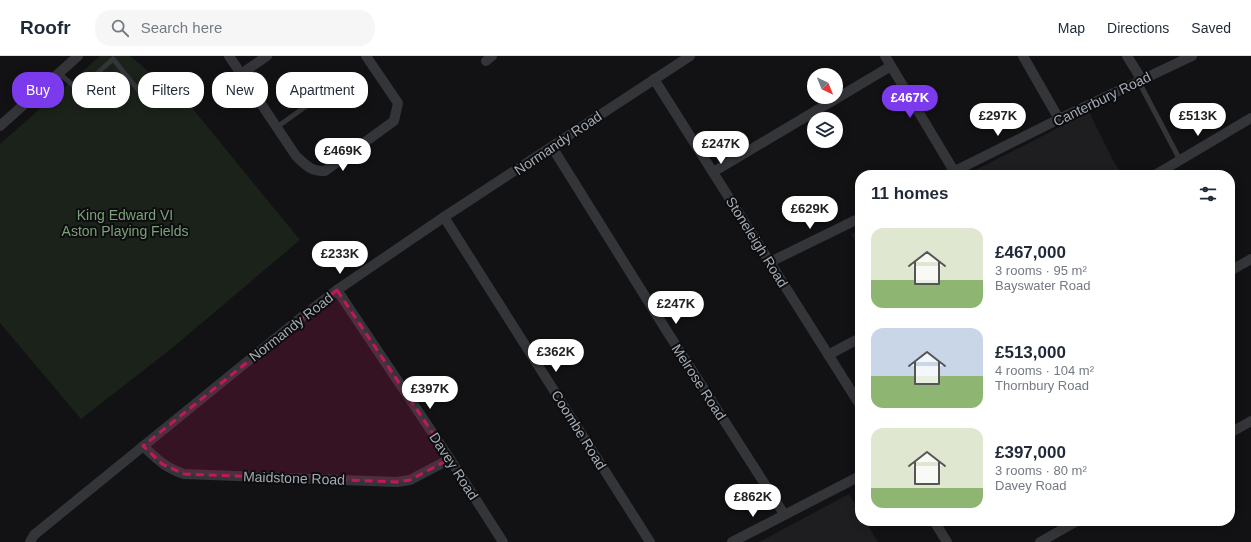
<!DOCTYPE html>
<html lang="en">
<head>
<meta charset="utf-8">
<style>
  :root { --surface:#fff; --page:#f6f6f7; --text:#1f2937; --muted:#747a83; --line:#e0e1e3; --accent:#7c3aed }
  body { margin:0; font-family:Arial,sans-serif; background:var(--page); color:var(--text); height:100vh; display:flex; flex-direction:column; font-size:15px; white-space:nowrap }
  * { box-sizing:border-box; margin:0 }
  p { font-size:13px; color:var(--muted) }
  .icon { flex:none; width:22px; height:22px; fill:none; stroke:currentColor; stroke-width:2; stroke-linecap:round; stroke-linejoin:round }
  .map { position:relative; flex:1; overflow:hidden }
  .details { position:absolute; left:855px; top:114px; width:380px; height:356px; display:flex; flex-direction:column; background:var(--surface); border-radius:16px; box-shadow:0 2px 10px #0003 }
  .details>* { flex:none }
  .top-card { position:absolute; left:12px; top:16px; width:380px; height:36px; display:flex; gap:8px }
  .needle { width:26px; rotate:137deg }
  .buttons { position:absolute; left:807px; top:12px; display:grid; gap:8px }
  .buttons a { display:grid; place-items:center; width:36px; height:36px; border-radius:50%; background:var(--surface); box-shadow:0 2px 10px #0003; font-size:20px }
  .price { position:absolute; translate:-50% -34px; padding:0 9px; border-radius:14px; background:#fff; color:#222; font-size:13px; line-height:26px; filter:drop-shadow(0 1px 2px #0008) }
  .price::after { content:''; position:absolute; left:50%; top:24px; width:12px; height:9px; margin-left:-6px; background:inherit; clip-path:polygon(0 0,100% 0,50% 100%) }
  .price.current { background:var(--accent); color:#fff }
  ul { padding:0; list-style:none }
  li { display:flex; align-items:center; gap:12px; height:100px; padding:0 16px }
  li span { display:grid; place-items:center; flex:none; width:112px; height:80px; border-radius:12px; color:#555 }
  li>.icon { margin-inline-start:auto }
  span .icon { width:48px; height:48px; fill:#fffc; stroke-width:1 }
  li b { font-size:17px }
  h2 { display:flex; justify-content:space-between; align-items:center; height:48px; padding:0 16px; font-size:17px }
  .pill { padding:0 14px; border-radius:16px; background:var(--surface); box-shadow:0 2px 10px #0003; font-size:14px; line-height:36px }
  .pill.current { background:var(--accent); color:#fff }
  header { display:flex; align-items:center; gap:24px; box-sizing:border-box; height:56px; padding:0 20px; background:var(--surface); border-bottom:1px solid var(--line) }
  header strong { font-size:19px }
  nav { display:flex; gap:22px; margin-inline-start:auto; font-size:14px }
  .search { width:280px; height:36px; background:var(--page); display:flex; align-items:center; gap:10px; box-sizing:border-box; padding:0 14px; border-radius:16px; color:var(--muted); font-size:15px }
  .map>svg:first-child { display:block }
</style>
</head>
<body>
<header>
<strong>Roofr</strong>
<div class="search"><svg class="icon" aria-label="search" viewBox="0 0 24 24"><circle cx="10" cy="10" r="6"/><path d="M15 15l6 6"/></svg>Search here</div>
<nav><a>Map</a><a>Directions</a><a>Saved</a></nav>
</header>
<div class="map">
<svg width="1251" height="486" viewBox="0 0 1251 486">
  <rect width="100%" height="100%" fill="#121214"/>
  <g fill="#1e1e21">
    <polygon points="1089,56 1114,106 1122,119 966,119"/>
    <polygon points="860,173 860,193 851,178"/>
    <polygon points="849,438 860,456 860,465 865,465 878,486 759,486"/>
  </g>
  <polygon fill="#1a221a" points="100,0 130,0 193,53 300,184 171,293 81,363 0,267 0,88"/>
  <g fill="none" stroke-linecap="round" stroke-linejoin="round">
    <g stroke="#333539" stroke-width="5">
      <polyline points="59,17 77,33 81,32 113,3 139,35"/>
      <polyline points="1139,26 1180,104"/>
      <polyline points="277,71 323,38"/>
    </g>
    <g stroke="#333539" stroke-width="10">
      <path d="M229 0 296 100C307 110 310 115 325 115L394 65 398 47 366 0"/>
      <polyline points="885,0 954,115"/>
      <polyline points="1023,0 1059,63"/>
      <polyline points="1127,0 1142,24"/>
      <polyline points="486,5 492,0"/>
      <polyline points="241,18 267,0"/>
      <polyline points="654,23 860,349"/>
      <polyline points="0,70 78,0"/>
      <polyline points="552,91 668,277 784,458"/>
      <polyline points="713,116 891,10"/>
      <polyline points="947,119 1059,63 1192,0"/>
      <polyline points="1155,119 1251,62"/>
      <polyline points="444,161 650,486"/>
      <polyline points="770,206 860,162"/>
      <polyline points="1230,215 1251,203"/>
      <polyline points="337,234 450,403 503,486"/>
      <polyline points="828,299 860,282"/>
      <polyline points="1230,377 1251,365"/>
      <path d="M143 390C157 403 165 412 184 418L397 426 410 424 450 403"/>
      <polyline points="934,465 947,486"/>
      <polyline points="30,486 34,479 302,261 337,234 444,161 690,0"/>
      <polyline points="732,486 860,420"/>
      <polyline points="1040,486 1077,465"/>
    </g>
  </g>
  <path fill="#c2185b" fill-opacity="0.2" stroke="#c2185b" stroke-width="3" stroke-dasharray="8 5" stroke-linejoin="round" d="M337 234 450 403 410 424 397 426 184 418 162 408 143 390Z"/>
  <g text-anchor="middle" stroke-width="4" stroke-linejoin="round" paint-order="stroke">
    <g font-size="14" fill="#a3abb5" stroke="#0d0d0f">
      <text transform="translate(1102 43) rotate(-26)" y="5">Canterbury Road</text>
      <text transform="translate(558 87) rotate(-34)" y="5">Normandy Road</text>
      <text transform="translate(757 186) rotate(58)" y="5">Stoneleigh Road</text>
      <text transform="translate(291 271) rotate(-38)" y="5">Normandy Road</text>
      <text transform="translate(699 326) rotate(57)" y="5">Melrose Road</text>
      <text transform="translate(579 374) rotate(58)" y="5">Coombe Road</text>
      <text transform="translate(454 410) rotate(57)" y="5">Davey Road</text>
      <text transform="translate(294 422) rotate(2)" y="5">Maidstone Road</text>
    </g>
    <g font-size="14" fill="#7ba179" stroke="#0d0d0f">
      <text x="125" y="164">King Edward VI<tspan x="125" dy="16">Aston Playing Fields</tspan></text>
    </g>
  </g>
</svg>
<div class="buttons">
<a><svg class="needle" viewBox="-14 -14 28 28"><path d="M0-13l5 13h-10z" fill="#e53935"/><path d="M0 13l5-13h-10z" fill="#747a83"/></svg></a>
<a><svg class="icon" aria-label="layers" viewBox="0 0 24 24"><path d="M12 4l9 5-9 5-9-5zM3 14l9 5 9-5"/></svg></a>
</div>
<b class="price current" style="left:910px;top:63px">£467K</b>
<b class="price" style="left:998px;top:81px">£297K</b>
<b class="price" style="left:1198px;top:81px">£513K</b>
<b class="price" style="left:721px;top:109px">£247K</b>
<b class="price" style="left:343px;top:116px">£469K</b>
<b class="price" style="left:810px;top:174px">£629K</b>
<b class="price" style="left:340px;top:219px">£233K</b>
<b class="price" style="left:676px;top:269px">£247K</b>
<b class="price" style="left:556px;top:317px">£362K</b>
<b class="price" style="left:430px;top:354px">£397K</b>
<b class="price" style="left:753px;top:462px">£862K</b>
<div class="top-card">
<a class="pill current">Buy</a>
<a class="pill">Rent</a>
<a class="pill">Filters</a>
<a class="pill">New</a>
<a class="pill">Apartment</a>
</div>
<section class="details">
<h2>11 homes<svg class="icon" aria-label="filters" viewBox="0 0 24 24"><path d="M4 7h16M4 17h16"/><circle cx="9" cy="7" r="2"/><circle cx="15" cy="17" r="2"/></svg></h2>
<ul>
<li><span style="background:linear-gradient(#dfe7d0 65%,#8fb573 0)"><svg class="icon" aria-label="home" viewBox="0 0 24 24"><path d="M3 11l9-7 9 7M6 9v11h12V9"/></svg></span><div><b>£467,000</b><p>3 rooms · 95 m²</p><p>Bayswater Road</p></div></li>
<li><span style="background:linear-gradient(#c9d6e8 60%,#8fb573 0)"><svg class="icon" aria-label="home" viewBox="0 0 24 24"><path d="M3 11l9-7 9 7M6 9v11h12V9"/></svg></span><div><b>£513,000</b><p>4 rooms · 104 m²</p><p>Thornbury Road</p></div></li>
<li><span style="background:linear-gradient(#dfe7d0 75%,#8fb573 0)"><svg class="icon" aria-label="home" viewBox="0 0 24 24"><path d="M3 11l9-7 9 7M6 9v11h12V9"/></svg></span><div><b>£397,000</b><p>3 rooms · 80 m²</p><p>Davey Road</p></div></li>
</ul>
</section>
</div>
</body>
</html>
